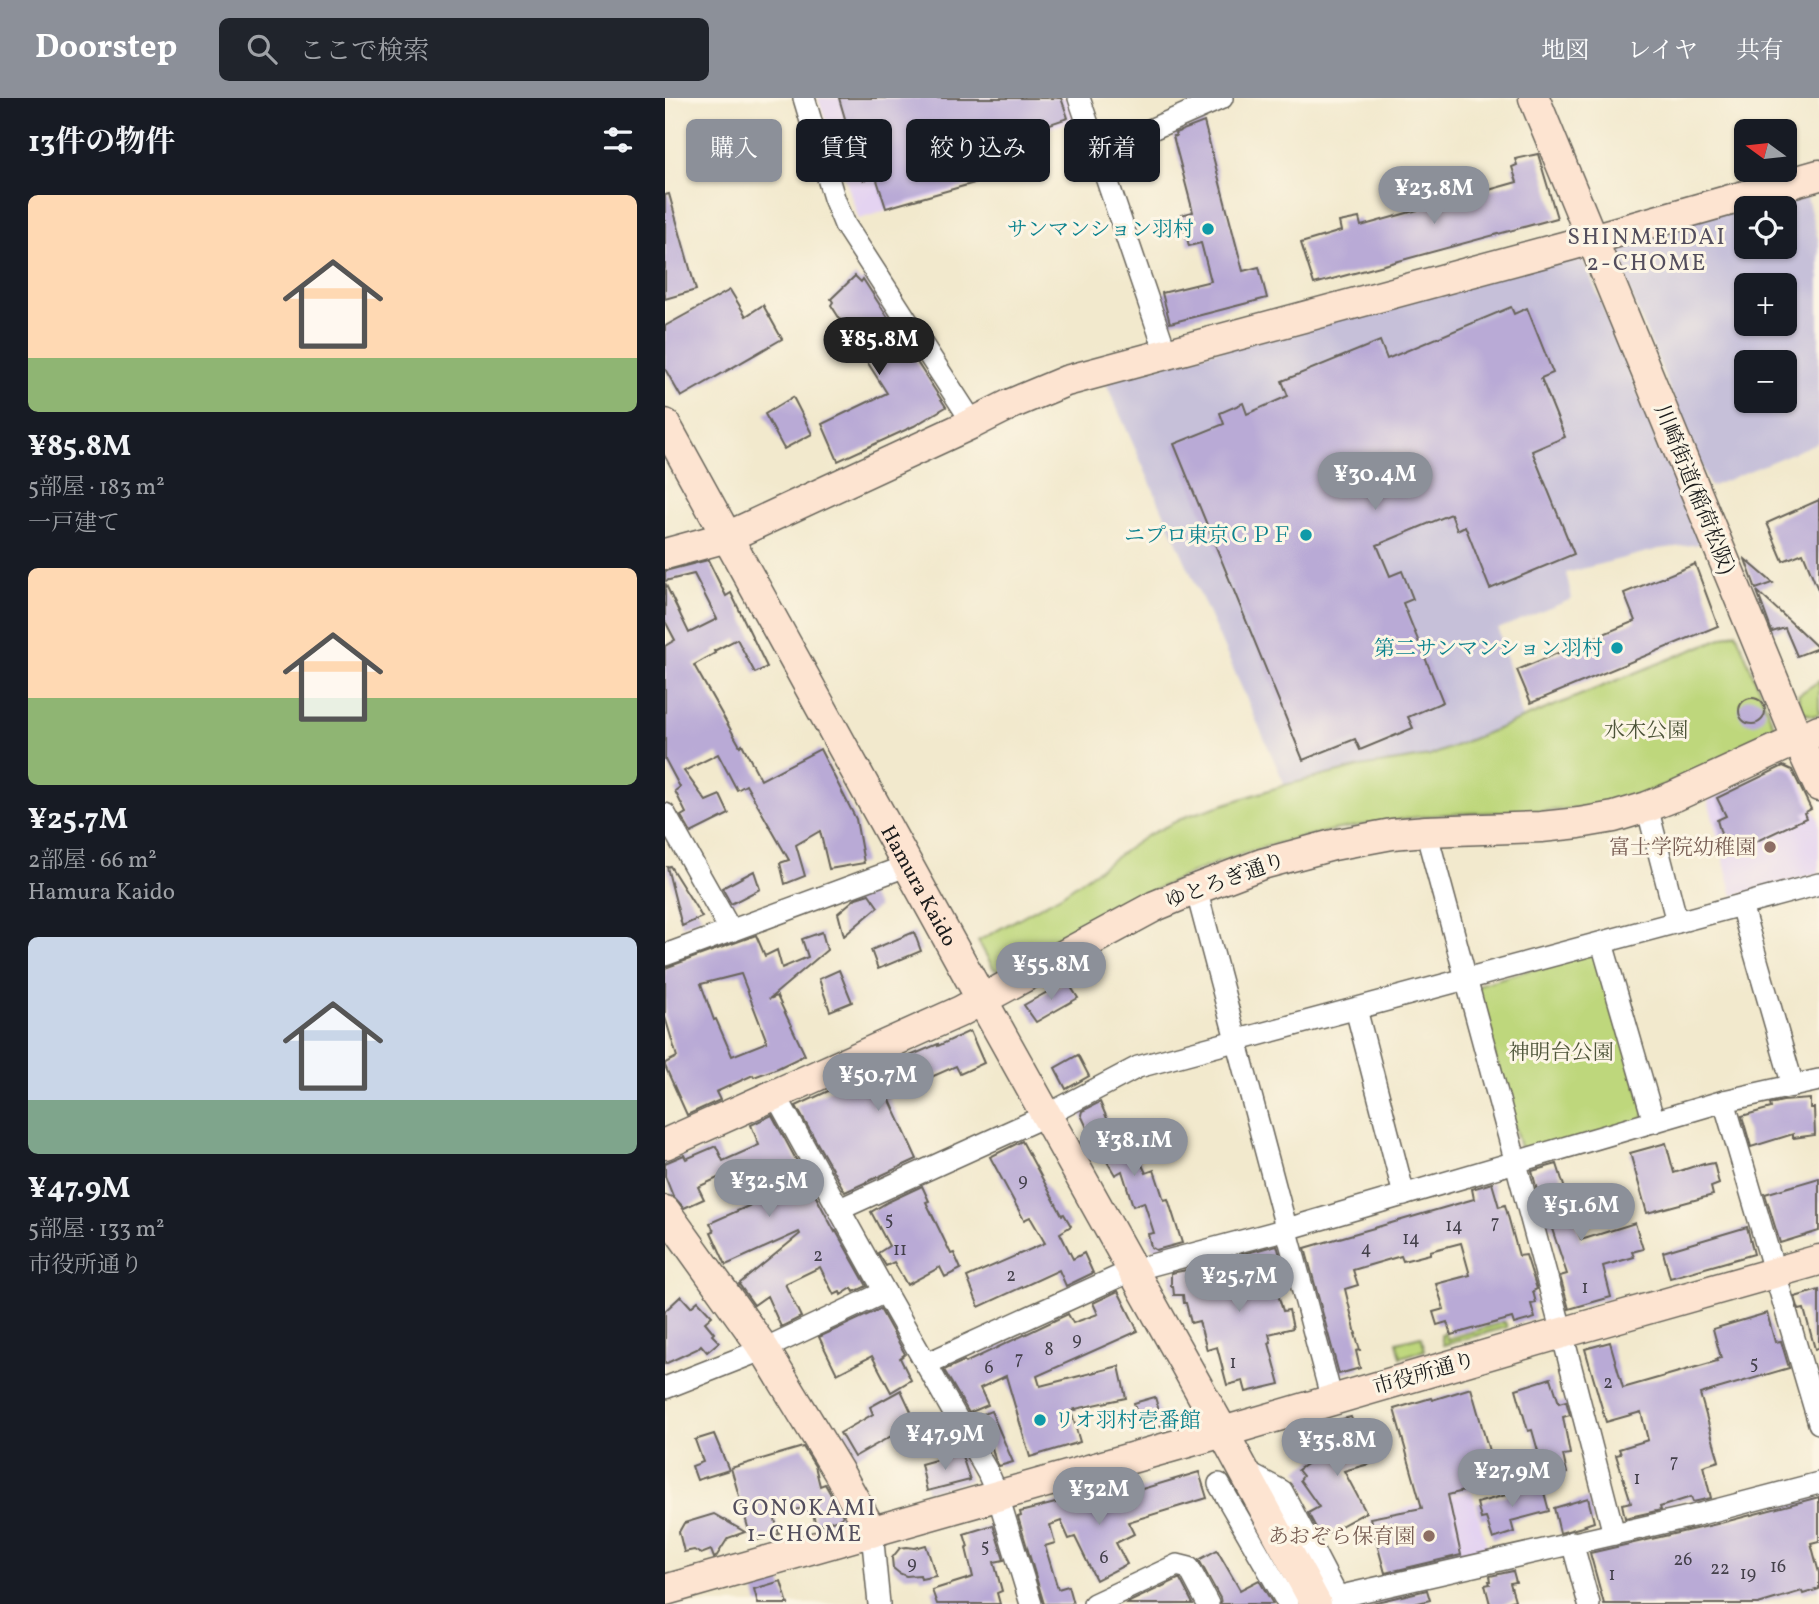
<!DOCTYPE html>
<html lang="ja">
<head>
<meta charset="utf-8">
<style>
  :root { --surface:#171b24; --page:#20242c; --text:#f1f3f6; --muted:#9ea1a6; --accent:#8c9099 }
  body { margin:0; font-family:Vollkorn,"Noto Serif JP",serif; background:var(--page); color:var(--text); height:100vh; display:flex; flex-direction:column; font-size:26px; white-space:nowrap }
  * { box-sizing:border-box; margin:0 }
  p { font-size:23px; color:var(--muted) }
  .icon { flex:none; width:38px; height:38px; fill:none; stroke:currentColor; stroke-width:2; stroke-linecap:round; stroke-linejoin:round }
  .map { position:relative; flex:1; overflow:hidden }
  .side { display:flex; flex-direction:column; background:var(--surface); width:665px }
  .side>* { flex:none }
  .hud { position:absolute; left:21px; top:21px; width:665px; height:63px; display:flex; gap:14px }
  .needle { width:46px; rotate:285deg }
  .buttons { position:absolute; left:1069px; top:21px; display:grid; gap:14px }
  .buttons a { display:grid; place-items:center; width:63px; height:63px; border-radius:10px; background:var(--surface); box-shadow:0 2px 5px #0004; font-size:35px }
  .price { position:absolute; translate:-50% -60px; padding:0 16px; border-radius:24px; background:var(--accent); color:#fff; font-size:23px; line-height:46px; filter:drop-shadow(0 2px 4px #0008) }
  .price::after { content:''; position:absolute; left:50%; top:42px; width:21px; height:16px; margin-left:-10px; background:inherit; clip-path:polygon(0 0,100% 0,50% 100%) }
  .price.on { background:#222; color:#fff }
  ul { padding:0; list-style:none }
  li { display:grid; align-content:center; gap:14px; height:371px; padding:0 28px }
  li span { display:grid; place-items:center; height:217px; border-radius:10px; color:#555 }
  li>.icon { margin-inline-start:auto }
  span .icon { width:126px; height:126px; fill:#fffc; stroke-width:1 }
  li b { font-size:30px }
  h2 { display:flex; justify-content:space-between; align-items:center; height:84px; padding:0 28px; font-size:30px }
  .tag { padding:0 24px; border-radius:10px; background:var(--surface); box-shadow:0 2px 5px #0004; font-size:24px; line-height:63px }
  .tag.on { background:var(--accent); color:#fff }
  header { display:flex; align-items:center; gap:42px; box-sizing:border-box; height:98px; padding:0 35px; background:var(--accent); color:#fff }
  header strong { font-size:33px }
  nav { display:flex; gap:38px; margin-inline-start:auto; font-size:24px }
  .search { width:490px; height:63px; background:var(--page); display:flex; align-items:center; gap:18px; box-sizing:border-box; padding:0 24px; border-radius:10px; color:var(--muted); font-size:26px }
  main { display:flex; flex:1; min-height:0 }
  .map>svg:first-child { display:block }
</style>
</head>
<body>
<header>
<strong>Doorstep</strong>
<div class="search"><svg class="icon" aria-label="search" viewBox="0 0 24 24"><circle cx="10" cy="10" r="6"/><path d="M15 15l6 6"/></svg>ここで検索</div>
<nav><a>地図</a><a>レイヤ</a><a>共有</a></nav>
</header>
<main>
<section class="side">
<h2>13件の物件<svg class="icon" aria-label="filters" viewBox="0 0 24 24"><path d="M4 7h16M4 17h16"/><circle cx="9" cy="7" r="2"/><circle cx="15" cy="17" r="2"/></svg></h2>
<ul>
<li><span style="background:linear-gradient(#ffd9b3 75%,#8fb573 0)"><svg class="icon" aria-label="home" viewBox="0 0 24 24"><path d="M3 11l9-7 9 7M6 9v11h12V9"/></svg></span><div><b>¥85.8M</b><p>5部屋 · 183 m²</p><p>一戸建て</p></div></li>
<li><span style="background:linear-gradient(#ffd9b3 60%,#8fb573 0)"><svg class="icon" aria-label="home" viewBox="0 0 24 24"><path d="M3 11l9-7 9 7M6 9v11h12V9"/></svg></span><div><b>¥25.7M</b><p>2部屋 · 66 m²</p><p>Hamura Kaido</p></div></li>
<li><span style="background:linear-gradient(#c9d6e8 75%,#7fa58c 0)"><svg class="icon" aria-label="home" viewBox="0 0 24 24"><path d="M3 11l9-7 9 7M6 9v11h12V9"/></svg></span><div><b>¥47.9M</b><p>5部屋 · 133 m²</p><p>市役所通り</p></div></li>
</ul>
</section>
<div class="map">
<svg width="1154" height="1506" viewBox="0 0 1154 1506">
  <rect width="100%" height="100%" fill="#fcf5e5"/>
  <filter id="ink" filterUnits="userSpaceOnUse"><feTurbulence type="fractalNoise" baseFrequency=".0143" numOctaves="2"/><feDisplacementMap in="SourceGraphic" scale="14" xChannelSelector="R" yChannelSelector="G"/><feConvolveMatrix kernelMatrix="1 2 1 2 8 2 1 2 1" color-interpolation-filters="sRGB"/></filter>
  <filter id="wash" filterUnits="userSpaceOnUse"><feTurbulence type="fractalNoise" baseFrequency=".00686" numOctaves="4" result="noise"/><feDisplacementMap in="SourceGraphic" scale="28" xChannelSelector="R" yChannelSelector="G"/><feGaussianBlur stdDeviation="1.57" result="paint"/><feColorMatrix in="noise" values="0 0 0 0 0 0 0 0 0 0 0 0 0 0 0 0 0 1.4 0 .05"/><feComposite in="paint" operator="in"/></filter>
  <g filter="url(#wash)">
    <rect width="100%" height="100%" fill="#f2e9cd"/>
    <g fill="#e4d3f1">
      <polygon points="153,0 403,0 410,22 316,53 324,82 194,121"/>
      <polygon points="1118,666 1130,671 1154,722 1154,776 1068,798 1043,702"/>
      <polygon points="807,1392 824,1456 721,1480 704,1420"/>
    </g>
    <g fill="#c6c0d9" fill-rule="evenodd">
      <path d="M1140 92 1154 145V344L1045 389 948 152 952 142ZM1082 110H1120V149H1082ZM1082 187H1120V226H1082ZM1082 264H1120V303H1082Z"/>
      <polygon points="908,155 917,159 1035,446 994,451 901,475 907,501 833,531 857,620 765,658 695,669 620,687 440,283"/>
    </g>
    <g fill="#bed77c" stroke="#6d7a4c" stroke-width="2">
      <path d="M1071 534 1109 628 1106 638C1052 663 997 694 939 706 888 716 837 713 785 716 746 719 707 725 669 732 630 740 589 750 552 765 477 793 408 835 339 873L329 871 313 843 396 797 481 738 522 718 620 687 695 669 765 658Z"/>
      <polygon points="1154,583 1154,616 1148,618 1138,614 1133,597"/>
      <polygon points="927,854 936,860 980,1014 976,1023 863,1054 855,1049 812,892 816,886"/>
      <polygon points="840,1224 842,1229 778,1247 776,1237 780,1235 782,1241"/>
      <polygon points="756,1238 760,1252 736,1259 732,1244"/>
    </g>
    <g id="blocks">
      <g fill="#b9aad6" fill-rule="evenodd">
        <polygon points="174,0 396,0 403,20 311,51 320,82 221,110 211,79 198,82"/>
        <polygon points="539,24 578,173 594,169 602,200 505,225 497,195 546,183 536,145 524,148 516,117 528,114 508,38 511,38 510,35"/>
        <polygon points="873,56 892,120 649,186 636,145 676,133 674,124 694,120 696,128 852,84 847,69 852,67 850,61"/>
        <polygon points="4,96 31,192 0,201 0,97"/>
        <polygon points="190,178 196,184 198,181 281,309 249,328 173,363 157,326 222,295 166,207 168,204 166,201"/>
        <polygon points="65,192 81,218 98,207 117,241 16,299 0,271 0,228"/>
        <polygon points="846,209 849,216 862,210 888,275 876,280 900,339 867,353 909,456 825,491 800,428 792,432 786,416 712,447 725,478 737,473 748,501 738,505 778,604 743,619 748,630 695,652 690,641 638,662 509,346 559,326 555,315 578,305 582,316 623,298 617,283 715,243 722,261"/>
        <polygon points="128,299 147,336 119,351 100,316"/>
        <polygon points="1154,402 1154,494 1138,455 1118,463 1102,425"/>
        <polygon points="1080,461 1108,485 1091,491"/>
        <polygon points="43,462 61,498 66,495 102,569 90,575 72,541 49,553 50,555 29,567 75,648 77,646 96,682 155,651 191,721 199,765 164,771 155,733 131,747 140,778 120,786 115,765 124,762 81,687 72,692 53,656 19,673 41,703 55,697 64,716 26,735 16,718 21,715 10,693 15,689 0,661 0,548 10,542 0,523 0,485 24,535 52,521 29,476 0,483 0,473"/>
        <polygon points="1030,466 1053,528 866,605 852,572 970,523 959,495"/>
        <polygon points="1092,493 1129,527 1153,550 1132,558 1120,530 1107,534"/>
        <circle cx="1087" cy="613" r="13"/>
        <polygon points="1118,668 1127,672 1146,711 1139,715 1141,720 1062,757 1052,722 1061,718 1052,700"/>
        <polygon points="5,768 37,819 17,828 2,769"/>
        <polygon points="89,773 95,791 66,806 57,790"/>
        <polygon points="204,796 213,809 179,838 173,815 191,800"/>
        <path d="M157 834 162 852 104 901 112 898 140 957 113 970 89 979 88 977 51 994 55 1002 22 1017 0 968V965L12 959 0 919V870L91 837 100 858 112 852 117 870 143 859 137 841ZM76 876 102 944 67 958 51 921 49 922 36 886Z"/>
        <polygon points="249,834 256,853 213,871 206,852"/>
        <polygon points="174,872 187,904 165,913 154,881"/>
        <polygon points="402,883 413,900 371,924 359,907"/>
        <polygon points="305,933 319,965 295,976 291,968 223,998 252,1061 180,1094 131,1008 230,962 231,964 273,946 273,948"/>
        <polygon points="413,957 424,978 401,991 390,970"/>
        <polygon points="1145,1001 1145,1010 1149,1010 1150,1037 1128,1040 1128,1036 1086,1049 1077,1018 1106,1010 1105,1006 1118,1003"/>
        <polygon points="435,1004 453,1046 463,1039 481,1075 489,1072 499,1102 503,1101 517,1145 491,1152 486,1149 483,1136 489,1135 479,1104 468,1108 457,1073 450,1077 434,1050 432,1051 416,1017 417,1013"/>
        <polygon points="107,1017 170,1134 171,1133 202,1188 189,1194 187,1190 176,1197 175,1194 169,1197 155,1169 120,1186 136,1219 116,1229 102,1198 89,1207 74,1186 135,1136 134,1134 61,1167 46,1134 49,1133 45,1125 86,1107 70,1072 33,1089 39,1101 19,1110 8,1098 0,1078 0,1065 19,1057 21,1061 51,1048 58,1063 94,1047 86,1027"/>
        <polygon points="357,1043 397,1117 399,1116 406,1128 395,1135 408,1161 419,1155 428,1175 401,1188 394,1172 314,1209 302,1179 380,1145 365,1119 359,1122 325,1059"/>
        <polygon points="1001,1045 1009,1075 1039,1065 1039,1067 1049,1065 1054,1086 1046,1089 1048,1097 982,1115 965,1055"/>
        <polygon points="892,1066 916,1142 970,1125 978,1151 967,1154 969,1159 938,1168 946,1199 904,1211 895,1178 902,1176 886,1128 882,1130 867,1073"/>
        <polygon points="1154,1080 1154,1133 1115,1145 1100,1096"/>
        <polygon points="827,1085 834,1109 840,1107 854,1158 861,1157 867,1176 872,1191 868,1193 871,1205 866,1206 870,1220 849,1226 847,1220 786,1237 782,1224 772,1227 768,1214 779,1211 771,1186 805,1177 796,1145 765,1153 765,1156 738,1163 736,1158 688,1172 693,1187 680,1191 691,1236 690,1236 695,1252 691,1253 695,1270 674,1276 640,1150 809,1101 807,1091"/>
        <polygon points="257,1088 264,1103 261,1104 286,1156 289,1155 296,1171 280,1179 275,1169 242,1187 229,1164 221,1168 213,1155 224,1148 206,1114 223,1104"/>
        <polygon points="1082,1129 1089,1156 1005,1180 998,1154"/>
        <polygon points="612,1147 619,1172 607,1176 618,1213 624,1212 628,1230 604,1236 606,1244 604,1245 615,1286 581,1294 578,1283 562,1287 552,1249 542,1252 534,1223 526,1225 521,1205 519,1205 518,1197 509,1197 508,1188 506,1188 506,1175 532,1170 532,1177 565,1167 563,1160"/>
        <polygon points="1154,1192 1154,1250 1150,1251 1139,1211 1134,1212 1130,1199"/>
        <polygon points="453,1193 473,1233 372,1278 375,1288 454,1268 461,1300 410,1311 411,1312 406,1313 415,1344 365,1359 341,1278 315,1290 323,1307 304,1315 279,1272 299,1263 300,1265 403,1216 408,1225 433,1216 428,1205"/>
        <polygon points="16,1198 26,1209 33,1203 47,1218 40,1224 49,1235 47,1237 54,1244 42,1254 36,1247 32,1251 0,1266 0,1213"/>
        <polygon points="215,1211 240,1256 235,1260 246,1282 226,1294 207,1258 172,1276 154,1239"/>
        <polygon points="1102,1215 1110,1244 1116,1243 1124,1270 1035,1296 1054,1363 1038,1368 1046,1400 1028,1404 1026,1399 995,1409 996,1412 960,1420 957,1406 966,1404 951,1357 956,1356 954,1351 983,1342 976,1314 941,1324 920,1251 945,1244 958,1290 1052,1263 1051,1261 1056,1260 1048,1231"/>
        <polygon points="886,1280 894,1305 901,1303 905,1317 898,1319 905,1356 898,1357 902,1375 881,1381 867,1332 863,1333 851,1291"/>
        <polygon points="806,1290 828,1367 806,1373 810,1390 783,1397 796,1457 720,1475 705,1420 757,1410 729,1311 766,1300 767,1302"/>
        <polygon points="236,1292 251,1324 189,1359 175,1335 208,1316 205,1309"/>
        <polygon points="490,1299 498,1327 476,1333 469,1305"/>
        <polygon points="326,1313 348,1364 334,1368 330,1361 318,1316"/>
        <polygon points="686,1319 688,1324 693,1323 695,1333 701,1331 711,1364 679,1373 701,1414 656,1439 643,1415 654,1409 635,1382 638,1378 633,1372 678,1340 673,1322"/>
        <polygon points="49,1336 64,1372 32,1382 27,1368 38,1364 30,1342"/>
        <polygon points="138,1349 150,1368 155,1388 160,1386 178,1418 177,1420 151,1428 147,1412 142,1413 141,1409 109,1418 114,1436 88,1443 85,1433 84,1433 66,1370"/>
        <polygon points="296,1355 305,1382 262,1393 256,1366"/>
        <polygon points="534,1374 542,1400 463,1424 469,1436 451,1445 462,1466 431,1482 410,1439 404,1441 396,1423 385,1427 390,1445 380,1448 393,1491 403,1488 408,1506 379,1506 353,1419 356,1418 355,1414 406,1401 454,1387 457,1397"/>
        <polygon points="877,1387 884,1413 846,1423 849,1434 828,1441 821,1420 816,1421 812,1405"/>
        <polygon points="1154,1399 1154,1443 1146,1445 1154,1475 1154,1491 1138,1496 1137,1493 1093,1506 939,1506 925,1455 1052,1426"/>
        <polygon points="923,1400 929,1424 920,1427 921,1428 895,1435 889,1410"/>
        <polygon points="49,1416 80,1434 63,1440 51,1459 49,1460 46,1452 36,1456 29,1452 19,1454 14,1434 19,1425"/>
        <polygon points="328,1427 339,1462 329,1464 337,1493 332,1495 335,1506 272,1506 267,1492 308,1479 301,1450 303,1449 299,1436"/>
        <polygon points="261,1447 271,1478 256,1481 255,1477 241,1478 234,1475 228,1470 227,1460 235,1450 242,1449 250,1450"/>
        <polygon points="552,1452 575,1492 594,1482 608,1506 556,1506 555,1500 534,1462"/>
        <polygon points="848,1473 851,1484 845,1485 850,1502 837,1506 825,1506 820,1487 825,1486 824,1483 826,1483 825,1478"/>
        <polygon points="513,1481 515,1481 528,1506 460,1506"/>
        <polygon points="116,1483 123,1506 93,1506 89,1491"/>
        <polygon points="762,1492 765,1502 749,1506 703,1506"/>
      </g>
    </g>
  </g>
  <g filter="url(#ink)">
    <use href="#blocks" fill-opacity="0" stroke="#67645a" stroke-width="2"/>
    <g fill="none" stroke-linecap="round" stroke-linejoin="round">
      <g stroke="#67645a" stroke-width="24">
        <g id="street">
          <polyline points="139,0 169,100 180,127 308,325"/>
          <polyline points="414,0 502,258"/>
          <polyline points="433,55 557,0"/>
          <polyline points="982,709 1012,824"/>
          <polyline points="0,716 66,833"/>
          <polyline points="761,733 897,1235 949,1436"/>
          <polyline points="531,791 667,1302"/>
          <polyline points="1076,807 1128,988"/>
          <polyline points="937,845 989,1024"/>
          <polyline points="0,857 244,767"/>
          <polyline points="691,911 739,1097"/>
          <polyline points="110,996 220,1194 323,1375 333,1398 366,1506"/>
          <polyline points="1059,1003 1154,1325"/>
          <polyline points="175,1111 382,1017 473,969 1154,786"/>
          <polyline points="261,1266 468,1172 622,1131 1059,1003 1154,982"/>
          <polyline points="0,1290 99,1251 220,1194"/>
          <polyline points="579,1373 617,1393 676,1506"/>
          <polyline points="554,1386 623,1506"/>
          <polyline points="207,1434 214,1506"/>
          <polyline points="907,1444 924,1506"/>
          <polyline points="672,1499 1028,1418 1154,1385"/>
          <polyline points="429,1506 512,1467 524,1470 543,1506"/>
        </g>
      </g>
      <g stroke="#67645a" stroke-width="33">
        <g id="secondary">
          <polyline points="869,0 1133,642 1154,688"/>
          <path id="s1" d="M0 326 317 902 558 1334 651 1506"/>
          <polyline points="0,456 62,439 308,325 346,306 401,283 906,147 1154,77"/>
          <polyline points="0,1046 296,913 490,808 531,791 597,766 668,747 727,736 761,733 876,729 914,725 949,719 982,709 1010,698 1154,632"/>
          <polyline points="0,1113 99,1251 173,1373 207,1434"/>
          <polyline points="0,1492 558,1334 897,1235 1154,1162"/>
        </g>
      </g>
      <use href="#street" stroke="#fff" stroke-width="21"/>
      <use href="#secondary" stroke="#fde4d1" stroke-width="30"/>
    </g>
  </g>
  <g fill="#0f9aa8" stroke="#fcf5e5" stroke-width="2.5">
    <circle cx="543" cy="131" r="7"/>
    <circle cx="641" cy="437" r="7"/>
    <circle cx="952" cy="550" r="7"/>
    <circle cx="375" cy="1322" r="7"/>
  </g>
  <g fill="#8d6e63" stroke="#fcf5e5" stroke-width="2.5">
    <circle cx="1105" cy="749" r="7"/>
    <circle cx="764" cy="1438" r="7"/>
  </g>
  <g text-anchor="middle" stroke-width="6" stroke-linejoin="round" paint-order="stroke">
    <g font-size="18" fill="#43404a">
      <text x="358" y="1088">9</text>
      <text x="224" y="1127">5</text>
      <text x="830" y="1130">7</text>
      <text x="789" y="1133">14</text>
      <text x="746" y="1146">14</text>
      <text x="701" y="1156">4</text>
      <text x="235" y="1157">11</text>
      <text x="153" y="1163">2</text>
      <text x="346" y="1183">2</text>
      <text x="920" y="1195">1</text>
      <text x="412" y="1247">9</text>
      <text x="384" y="1257">8</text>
      <text x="354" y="1266">7</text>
      <text x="568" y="1270">1</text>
      <text x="1089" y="1271">5</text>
      <text x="324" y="1275">6</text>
      <text x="943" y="1290">2</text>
      <text x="1009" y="1369">7</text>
      <text x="972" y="1386">1</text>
      <text x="320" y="1454">5</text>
      <text x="439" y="1465">6</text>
      <text x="1018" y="1467">26</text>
      <text x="247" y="1471">9</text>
      <text x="1113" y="1474">16</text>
      <text x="1055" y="1476">22</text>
      <text x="1083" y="1481">19</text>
      <text x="947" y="1482">1</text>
    </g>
    <g font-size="21" fill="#0d838f" stroke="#fcf5e5" text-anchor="end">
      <text x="529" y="138">サンマンション羽村</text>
      <text x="627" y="444">ニプロ東京ＣＰＦ</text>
      <text x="938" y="557">第二サンマンション羽村</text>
      <text x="389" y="1329" text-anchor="start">リオ羽村壱番館</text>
    </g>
    <g font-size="21" fill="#1c1c1c" stroke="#fcf5e5">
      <text transform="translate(1030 391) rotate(68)" y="7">川崎街道(稲荷松阪)</text>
      <text transform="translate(560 782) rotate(-20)" y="7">ゆとろぎ通り</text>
      <text dy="7" stroke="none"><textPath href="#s1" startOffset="527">Hamura Kaido</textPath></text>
      <text transform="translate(759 1275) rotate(-16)" y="7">市役所通り</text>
    </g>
    <g font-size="21" fill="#4d5439" stroke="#fcf5e5">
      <text x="981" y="639">水木公園</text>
      <text x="896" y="961">神明台公園</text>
    </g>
    <g font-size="21" fill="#785e54" stroke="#fcf5e5" text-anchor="end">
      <text x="1091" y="756">富士学院幼稚園</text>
      <text x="750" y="1445">あおぞら保育園</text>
    </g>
    <g font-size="23" letter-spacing="2" fill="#534e5d" stroke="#fcf5e5">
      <text x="982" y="146">SHINMEIDAI<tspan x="982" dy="26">2-CHOME</tspan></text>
      <text x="140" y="1417">GONOKAMI<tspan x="140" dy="26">1-CHOME</tspan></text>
    </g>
  </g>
</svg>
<div class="buttons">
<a><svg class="needle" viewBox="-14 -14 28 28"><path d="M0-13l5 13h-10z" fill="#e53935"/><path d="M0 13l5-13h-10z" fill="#9ea1a6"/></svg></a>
<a><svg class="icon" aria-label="locate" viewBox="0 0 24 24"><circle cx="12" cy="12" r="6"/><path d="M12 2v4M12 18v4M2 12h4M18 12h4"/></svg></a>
<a>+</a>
<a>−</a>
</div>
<b class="price" style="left:769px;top:128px">¥23.8M</b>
<b class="price on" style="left:214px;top:279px">¥85.8M</b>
<b class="price" style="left:710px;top:414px">¥30.4M</b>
<b class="price" style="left:386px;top:904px">¥55.8M</b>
<b class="price" style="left:213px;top:1015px">¥50.7M</b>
<b class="price" style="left:469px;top:1080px">¥38.1M</b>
<b class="price" style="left:104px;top:1121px">¥32.5M</b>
<b class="price" style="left:916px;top:1145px">¥51.6M</b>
<b class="price" style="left:574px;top:1216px">¥25.7M</b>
<b class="price" style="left:280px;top:1374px">¥47.9M</b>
<b class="price" style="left:672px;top:1380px">¥35.8M</b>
<b class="price" style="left:847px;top:1411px">¥27.9M</b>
<b class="price" style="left:434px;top:1429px">¥32M</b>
<div class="hud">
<a class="tag on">購入</a>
<a class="tag">賃貸</a>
<a class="tag">絞り込み</a>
<a class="tag">新着</a>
</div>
</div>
</main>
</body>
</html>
